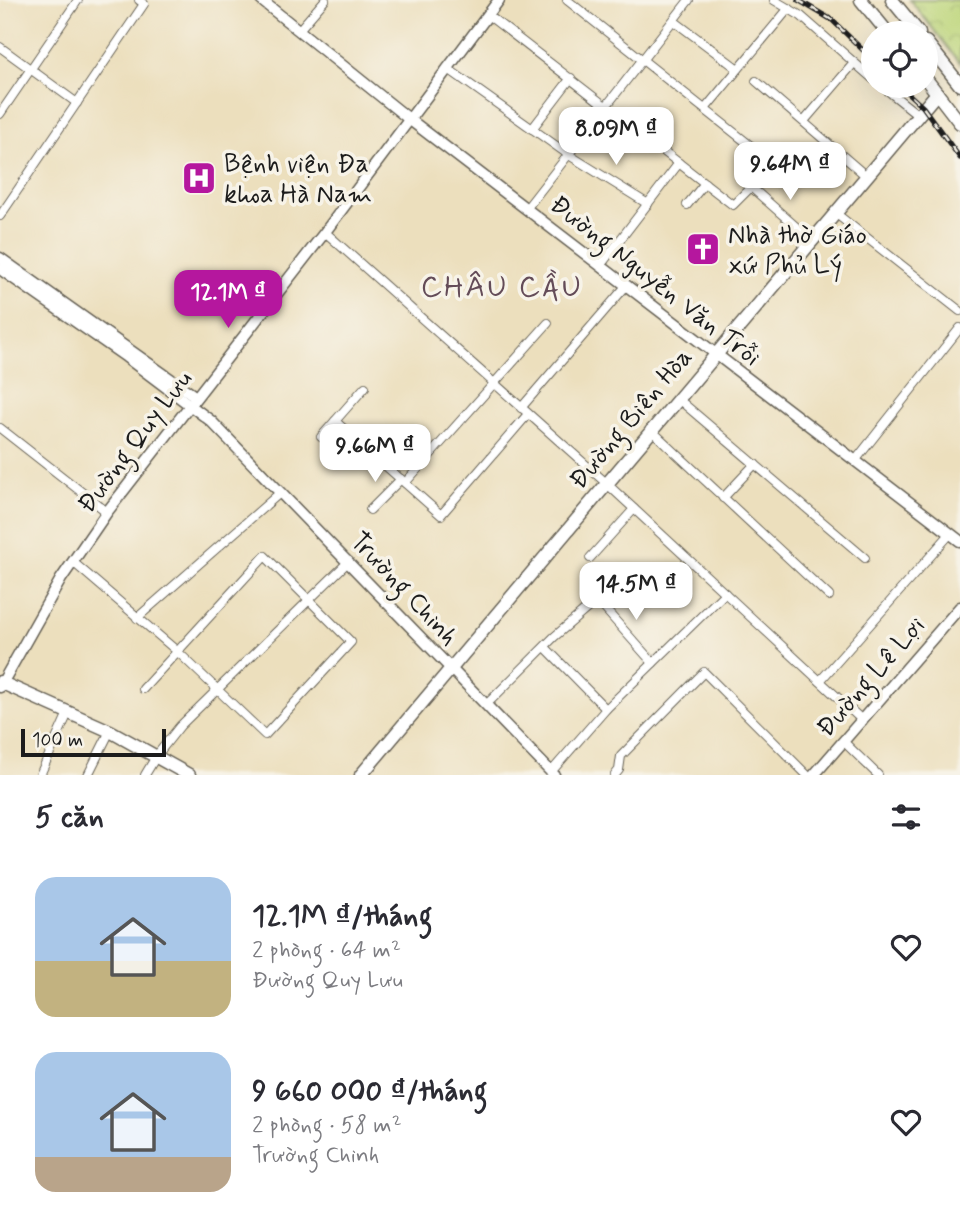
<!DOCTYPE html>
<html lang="vi">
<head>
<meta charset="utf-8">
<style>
  :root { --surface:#fff; --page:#f2f2f3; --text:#2b2b33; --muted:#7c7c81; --accent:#b5179e }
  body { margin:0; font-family:Mynerve,sans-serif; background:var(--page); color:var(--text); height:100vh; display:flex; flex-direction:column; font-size:26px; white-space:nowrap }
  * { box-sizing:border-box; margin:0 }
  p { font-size:23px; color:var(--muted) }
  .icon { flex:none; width:38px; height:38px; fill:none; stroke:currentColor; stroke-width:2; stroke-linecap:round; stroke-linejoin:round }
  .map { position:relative; height:775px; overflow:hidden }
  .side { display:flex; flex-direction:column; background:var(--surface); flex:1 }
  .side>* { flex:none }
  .tools { position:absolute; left:861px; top:21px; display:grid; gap:14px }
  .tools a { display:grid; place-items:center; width:77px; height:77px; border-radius:50%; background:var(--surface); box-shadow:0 7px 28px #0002; font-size:35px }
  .scale { position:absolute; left:21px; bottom:18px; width:145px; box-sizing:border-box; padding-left:7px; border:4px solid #1c1c1c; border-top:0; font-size:19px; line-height:24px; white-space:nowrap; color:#1c1c1c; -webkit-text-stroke:5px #f7f3e8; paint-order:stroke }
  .price { position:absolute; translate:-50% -60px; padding:0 16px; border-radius:14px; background:#fff; color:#222; font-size:23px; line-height:46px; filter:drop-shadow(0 2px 4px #0008) }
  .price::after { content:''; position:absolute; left:50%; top:42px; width:21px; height:16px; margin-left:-10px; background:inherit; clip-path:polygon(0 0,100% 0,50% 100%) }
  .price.selected { background:var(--accent); color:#fff }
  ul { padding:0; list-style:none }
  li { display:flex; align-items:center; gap:21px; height:175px; padding:0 35px }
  li span { display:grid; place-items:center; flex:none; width:196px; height:140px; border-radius:21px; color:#555 }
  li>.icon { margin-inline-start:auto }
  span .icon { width:84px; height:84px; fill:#fffc; stroke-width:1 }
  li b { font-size:30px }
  h2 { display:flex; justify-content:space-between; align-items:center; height:84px; padding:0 35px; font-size:30px }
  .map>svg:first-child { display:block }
</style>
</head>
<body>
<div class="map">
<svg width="960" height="775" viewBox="0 0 960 775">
  <defs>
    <pattern id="park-crowns" width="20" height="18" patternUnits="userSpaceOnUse" patternTransform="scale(1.75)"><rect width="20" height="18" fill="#bdd67a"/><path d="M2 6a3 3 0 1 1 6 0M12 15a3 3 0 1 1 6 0" fill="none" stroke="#a2b769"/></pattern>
  </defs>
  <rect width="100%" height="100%" fill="#f7f3e8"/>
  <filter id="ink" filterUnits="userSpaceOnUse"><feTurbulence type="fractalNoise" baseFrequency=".0143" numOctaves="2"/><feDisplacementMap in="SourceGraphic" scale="14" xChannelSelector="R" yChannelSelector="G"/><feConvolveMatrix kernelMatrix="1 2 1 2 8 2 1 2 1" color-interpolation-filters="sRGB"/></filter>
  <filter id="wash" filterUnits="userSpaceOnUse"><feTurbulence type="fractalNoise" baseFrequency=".00686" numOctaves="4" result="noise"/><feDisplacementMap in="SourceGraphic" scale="28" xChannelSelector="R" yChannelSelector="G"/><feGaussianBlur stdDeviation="1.57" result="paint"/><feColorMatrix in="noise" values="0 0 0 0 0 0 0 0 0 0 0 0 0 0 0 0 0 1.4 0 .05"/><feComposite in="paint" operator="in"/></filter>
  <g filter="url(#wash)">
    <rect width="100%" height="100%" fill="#ecdfbd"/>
    <polygon fill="url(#park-crowns)" stroke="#6c794b" stroke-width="2" points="910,0 960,0 960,63"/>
  </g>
  <g filter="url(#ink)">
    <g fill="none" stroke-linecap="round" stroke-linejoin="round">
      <g stroke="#656054" stroke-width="10">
        <g id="minor">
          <polyline points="567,0 775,165 751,187 811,240"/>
          <polyline points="774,0 801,16 873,79"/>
          <polyline points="488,15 733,205 751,187"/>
          <polyline points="674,21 738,69"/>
          <polyline points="299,30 325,0"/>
          <polyline points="0,47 77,103"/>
          <polyline points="447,68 569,155 648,204"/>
          <polyline points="756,81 865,175"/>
          <polyline points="882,86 917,114"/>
          <polyline points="705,109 789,8"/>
          <polyline points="0,114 78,0"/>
          <polyline points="805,120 854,63"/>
          <polyline points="532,129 571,78"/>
          <polyline points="687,205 705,183"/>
          <polyline points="526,209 689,0"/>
          <polyline points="834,212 960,311"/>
          <polyline points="0,216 144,4 139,0"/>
          <polyline points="325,232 605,482 863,721"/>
          <polyline points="600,266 679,163"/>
          <polyline points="677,398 865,558"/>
          <polyline points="521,408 626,286"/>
          <polyline points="335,421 441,515 528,414"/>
          <polyline points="0,428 107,512"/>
          <polyline points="650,429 829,596"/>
          <polyline points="321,437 365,387"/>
          <polyline points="855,461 960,328"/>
          <polyline points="405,483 548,323"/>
          <polyline points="723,498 755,464"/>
          <polyline points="370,510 401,479"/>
          <polyline points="590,558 634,509"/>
          <polyline points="73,562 178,652 265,735 351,642 265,556 143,689"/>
          <polyline points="137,618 281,492"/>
          <polyline points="545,647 606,709"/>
          <polyline points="820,681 950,534"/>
          <polyline points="487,704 554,637 597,600 653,663"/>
          <polyline points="844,742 878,775"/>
          <polyline points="551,772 606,709 725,593"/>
          <polyline points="40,775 68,713"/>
          <polyline points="88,775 110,731"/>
          <polyline points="145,775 157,755 180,726 349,561"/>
          <polyline points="615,775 619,770 621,756 704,672 807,775"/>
        </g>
      </g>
      <g stroke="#656054" stroke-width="13">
        <g id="tertiary">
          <polyline points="261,0 409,119 960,541"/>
          <polyline points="0,258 196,397"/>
          <polyline points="0,269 126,357 211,421 554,775"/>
          <polyline points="0,687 61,579 107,512 325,232 499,0"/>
          <polyline points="814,775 960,607"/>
        </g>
      </g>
      <g stroke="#656054" stroke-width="15">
        <g id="secondary">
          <polyline points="0,682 110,731 189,775"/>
          <polyline points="361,775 937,93"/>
        </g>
      </g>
      <g stroke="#656054" stroke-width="15">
        <g id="primary">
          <polyline points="861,0 888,33"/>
          <polyline points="892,0 919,33"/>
          <polyline points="926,42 960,85"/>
          <polyline points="926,79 960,123"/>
        </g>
      </g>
      <use href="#minor" stroke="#fff" stroke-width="8"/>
      <use href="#tertiary" stroke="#fff" stroke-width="10"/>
      <use href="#secondary" stroke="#fff" stroke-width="12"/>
      <use href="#primary" stroke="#fff" stroke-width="12"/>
      <g stroke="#1c1c1c" stroke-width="5">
        <g id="rail">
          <polyline points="798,0 832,20 873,60"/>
          <polyline points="900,86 923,107 960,158"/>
        </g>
      </g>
      <use href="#rail" stroke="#f7f3e8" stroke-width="2.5" stroke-dasharray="8" stroke-linecap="butt"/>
    </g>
  </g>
  <defs>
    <g id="hospital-square" transform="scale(1.75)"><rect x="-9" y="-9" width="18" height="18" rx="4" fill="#b5179e" stroke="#f7f3e8"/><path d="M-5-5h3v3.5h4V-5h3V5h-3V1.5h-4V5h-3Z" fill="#fff"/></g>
    <g id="church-square" transform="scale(1.75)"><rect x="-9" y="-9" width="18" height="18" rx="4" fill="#b5179e" stroke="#f7f3e8"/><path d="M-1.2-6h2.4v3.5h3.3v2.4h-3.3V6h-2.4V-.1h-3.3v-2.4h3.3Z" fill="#fff"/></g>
  </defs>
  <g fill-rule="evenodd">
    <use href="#hospital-square" x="199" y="178"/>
    <use href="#church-square" x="703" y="249"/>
  </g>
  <g text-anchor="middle" stroke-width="7" stroke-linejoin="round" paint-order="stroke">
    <g font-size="26" fill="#1c1c1c" stroke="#f7f3e8" text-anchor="start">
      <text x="224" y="172">Bệnh viện Đa<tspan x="224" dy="30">khoa Hà Nam</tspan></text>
      <text x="728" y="243">Nhà thờ Giáo<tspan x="728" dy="30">xứ Phủ Lý</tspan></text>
    </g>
    <g font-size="26" fill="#1c1c1c" stroke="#f7f3e8">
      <text transform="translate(656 280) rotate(38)" y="9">Đường Nguyễn Văn Trỗi</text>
      <text transform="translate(630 418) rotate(-50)" y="9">Đường Biên Hòa</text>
      <text transform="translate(134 441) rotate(-53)" y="9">Đường Quy Lưu</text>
      <text transform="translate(405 588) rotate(47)" y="9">Trường Chinh</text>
      <text transform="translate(870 676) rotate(-49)" y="9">Đường Lê Lợi</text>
    </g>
    <g font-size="30" letter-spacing="2" fill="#644c58" stroke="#f7f3e8">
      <text x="502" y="296">CHÂU CẦU</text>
    </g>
  </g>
</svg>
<div class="tools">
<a><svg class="icon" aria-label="locate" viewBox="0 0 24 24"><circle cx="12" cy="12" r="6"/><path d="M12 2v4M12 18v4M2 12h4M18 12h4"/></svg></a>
</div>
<div class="scale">100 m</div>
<b class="price" style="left:616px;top:167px">8.09M ₫</b>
<b class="price" style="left:790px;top:202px">9.64M ₫</b>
<b class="price selected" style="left:228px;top:330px">12.1M ₫</b>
<b class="price" style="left:375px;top:484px">9.66M ₫</b>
<b class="price" style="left:636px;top:622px">14.5M ₫</b>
</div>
<section class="side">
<h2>5 căn<svg class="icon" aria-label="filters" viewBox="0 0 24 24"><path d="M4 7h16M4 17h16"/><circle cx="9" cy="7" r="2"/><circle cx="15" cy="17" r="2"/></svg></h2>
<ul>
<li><span style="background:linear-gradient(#a9c7e8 60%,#c2b280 0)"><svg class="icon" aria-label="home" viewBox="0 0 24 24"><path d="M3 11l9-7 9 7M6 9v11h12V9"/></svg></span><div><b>12.1M ₫/tháng</b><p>2 phòng · 64 m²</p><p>Đường Quy Lưu</p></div><svg class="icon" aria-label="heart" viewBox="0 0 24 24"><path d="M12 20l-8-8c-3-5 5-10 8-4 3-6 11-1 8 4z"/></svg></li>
<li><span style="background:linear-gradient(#a9c7e8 75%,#b9a48a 0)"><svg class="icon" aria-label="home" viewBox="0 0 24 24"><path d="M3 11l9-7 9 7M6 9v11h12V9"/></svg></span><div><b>9 660 000 ₫/tháng</b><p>2 phòng · 58 m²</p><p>Trường Chinh</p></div><svg class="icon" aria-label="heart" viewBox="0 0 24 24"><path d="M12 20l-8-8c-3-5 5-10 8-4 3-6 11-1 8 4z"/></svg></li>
</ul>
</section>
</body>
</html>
